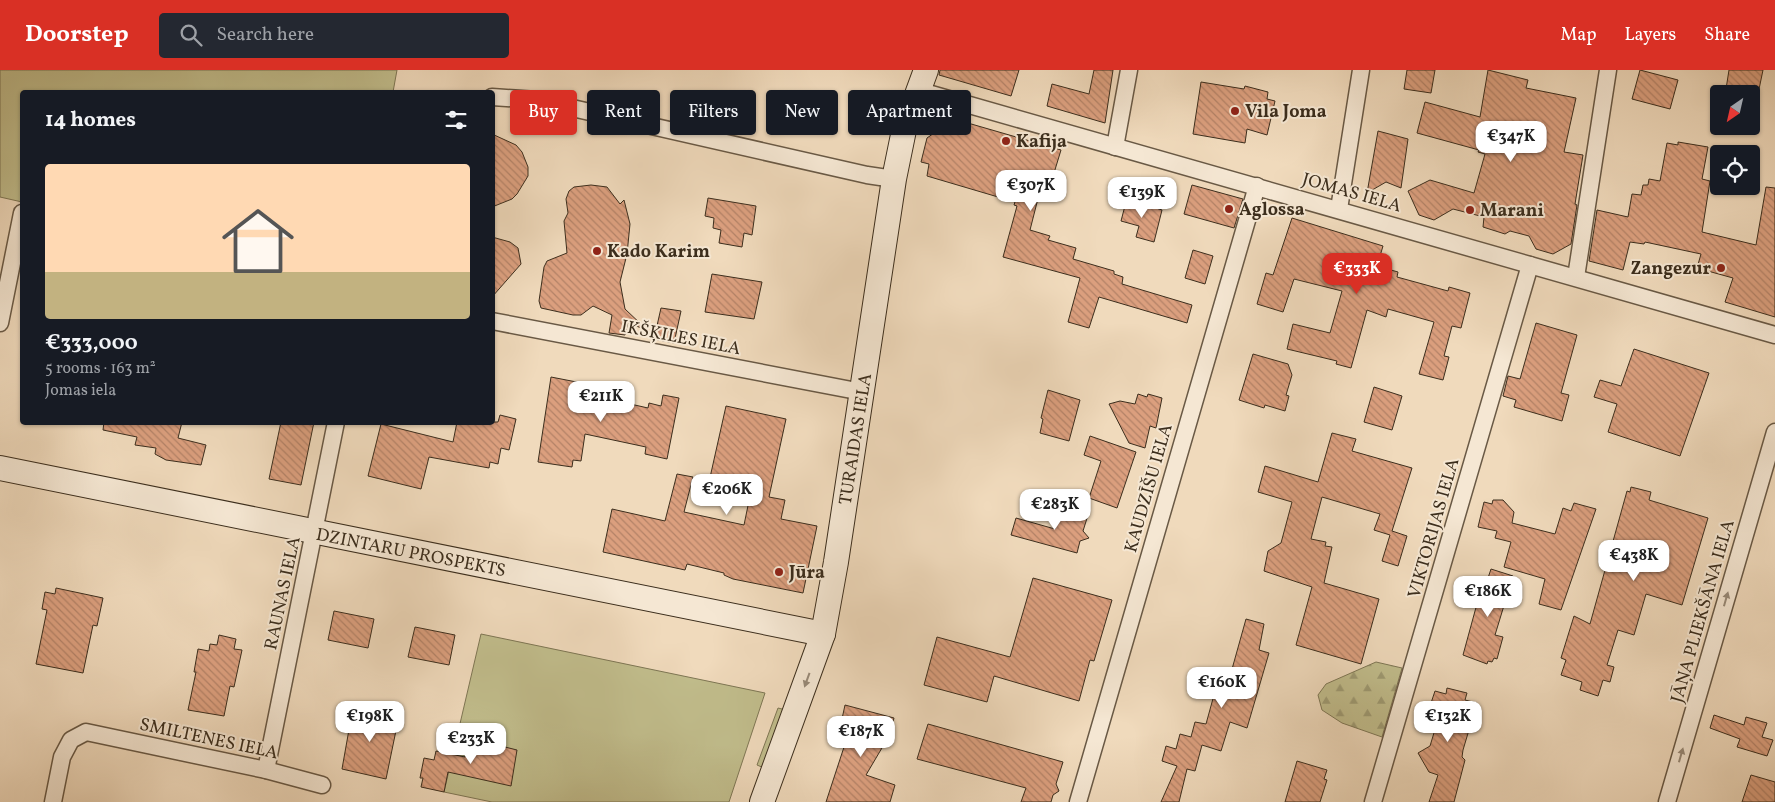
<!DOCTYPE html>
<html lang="en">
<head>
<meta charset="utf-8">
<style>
  :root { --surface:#171b24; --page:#242831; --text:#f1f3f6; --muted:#9ea1a6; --line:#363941; --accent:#d93025 }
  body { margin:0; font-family:Vollkorn,serif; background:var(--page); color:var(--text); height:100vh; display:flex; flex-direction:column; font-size:19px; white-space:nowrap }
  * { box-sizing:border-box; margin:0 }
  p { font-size:16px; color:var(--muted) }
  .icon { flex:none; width:28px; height:28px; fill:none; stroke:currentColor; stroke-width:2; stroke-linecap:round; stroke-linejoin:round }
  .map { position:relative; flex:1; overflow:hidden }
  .details { position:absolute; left:20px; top:20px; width:475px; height:335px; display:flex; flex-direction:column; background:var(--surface); border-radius:5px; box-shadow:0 1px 4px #0004 }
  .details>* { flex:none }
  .top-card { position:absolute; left:510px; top:20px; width:475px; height:45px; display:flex; gap:10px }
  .needle { width:32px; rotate:214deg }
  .buttons { position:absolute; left:1710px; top:15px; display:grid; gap:10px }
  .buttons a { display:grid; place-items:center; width:50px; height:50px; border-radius:5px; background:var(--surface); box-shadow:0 1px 4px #0004; font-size:25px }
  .price { position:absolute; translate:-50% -42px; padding:0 11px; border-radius:10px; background:#fff; color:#222; font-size:16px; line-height:32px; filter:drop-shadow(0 1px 2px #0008) }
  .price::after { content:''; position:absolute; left:50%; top:30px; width:15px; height:11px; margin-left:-8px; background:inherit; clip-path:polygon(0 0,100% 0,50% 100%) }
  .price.selected { background:var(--accent); color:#fff }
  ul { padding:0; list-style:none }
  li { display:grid; align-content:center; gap:10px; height:265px; padding:0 25px }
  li+li { border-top:1px solid var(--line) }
  li span { display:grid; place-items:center; height:155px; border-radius:5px; color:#555 }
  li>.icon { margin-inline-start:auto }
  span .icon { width:90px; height:90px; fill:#fffc; stroke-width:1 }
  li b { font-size:21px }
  h2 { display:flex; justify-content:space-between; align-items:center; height:60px; padding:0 25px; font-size:21px }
  .pill { padding:0 18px; border-radius:5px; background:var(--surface); box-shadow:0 1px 4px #0004; font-size:18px; line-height:45px }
  .pill.selected { background:var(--accent); color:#fff }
  header { display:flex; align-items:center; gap:30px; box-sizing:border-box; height:70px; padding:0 25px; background:var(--accent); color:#fff }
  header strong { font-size:24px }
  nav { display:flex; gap:28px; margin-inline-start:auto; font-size:18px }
  .search { width:350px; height:45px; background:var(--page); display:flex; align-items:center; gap:12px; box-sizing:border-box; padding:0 18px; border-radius:5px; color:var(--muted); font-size:19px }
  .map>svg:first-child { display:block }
</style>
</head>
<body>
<header>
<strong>Doorstep</strong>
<div class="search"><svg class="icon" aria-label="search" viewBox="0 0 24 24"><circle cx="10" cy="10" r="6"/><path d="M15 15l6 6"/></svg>Search here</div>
<nav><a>Map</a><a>Layers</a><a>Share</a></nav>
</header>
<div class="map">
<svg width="1775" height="732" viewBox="0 0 1775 732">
  <defs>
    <pattern id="forest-firs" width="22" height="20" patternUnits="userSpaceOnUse" patternTransform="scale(1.25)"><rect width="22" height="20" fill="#c1bd8c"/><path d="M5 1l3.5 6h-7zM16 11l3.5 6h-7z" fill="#9e9a72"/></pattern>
    <pattern id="building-back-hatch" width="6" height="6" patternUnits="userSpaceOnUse" patternTransform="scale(1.25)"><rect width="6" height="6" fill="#db9f7e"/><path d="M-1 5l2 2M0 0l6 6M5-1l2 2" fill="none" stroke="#b38267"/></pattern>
  </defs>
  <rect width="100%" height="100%" fill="#f0dabc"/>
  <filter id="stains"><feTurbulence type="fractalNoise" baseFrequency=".004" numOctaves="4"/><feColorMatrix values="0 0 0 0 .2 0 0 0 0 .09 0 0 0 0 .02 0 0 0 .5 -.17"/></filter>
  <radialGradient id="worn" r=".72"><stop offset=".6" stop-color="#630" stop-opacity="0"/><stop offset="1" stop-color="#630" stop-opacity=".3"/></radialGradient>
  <g fill="#c1bd8c" stroke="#7e7654">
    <polygon points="0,0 397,0 393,22 22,22 22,132 0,127"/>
    <polygon points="481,564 765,623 729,732 492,732 444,722"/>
    <polygon points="778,638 786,640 764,698 757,695"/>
  </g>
  <polygon fill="url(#forest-firs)" stroke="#7e7654" points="1376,592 1402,598 1382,667 1342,653 1322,640 1318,625 1326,614"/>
  <g fill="url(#building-back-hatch)" stroke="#3c2e1d">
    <polygon points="940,0 1019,0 1011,26 939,5"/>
    <polygon points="1094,0 1113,0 1105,53 1047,36 1052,14 1089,24"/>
    <polygon points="1407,0 1435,0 1431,23 1404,19"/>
    <polygon points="1488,0 1528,10 1526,18 1576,28 1564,82 1583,85 1575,134 1577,135 1571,174 1553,184 1536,179 1529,166 1510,161 1505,164 1483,157 1484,147 1453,139 1434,150 1419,145 1408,121 1430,110 1474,123 1485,84 1478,82 1479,80 1417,63 1425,32 1480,47"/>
    <polygon points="1640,0 1678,10 1670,39 1632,29"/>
    <polygon points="1729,0 1763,0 1758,24 1726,19"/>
    <polygon points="1201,12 1244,19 1245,16 1268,22 1267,29 1275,31 1267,65 1247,59 1245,73 1193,64"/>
    <polygon points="954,49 1061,80 1054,103 1045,101 1030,160 1050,166 1048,170 1076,178 1073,189 1114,201 1114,204 1123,207 1122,214 1192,235 1187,253 1099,227 1089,258 1068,252 1080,208 1003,187 1017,136 1014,135 1015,132 927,106 929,94 921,92 927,68"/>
    <polygon points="1378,61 1408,69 1401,118 1386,112 1367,123"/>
    <polygon points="492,64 516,75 522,82 528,97 528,106 517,124 512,129 492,137"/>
    <polygon points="1678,72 1708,77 1702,109 1710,111 1702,162 1756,175 1766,117 1775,118 1775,247 1725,232 1733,208 1697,198 1701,184 1645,172 1644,174 1630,172 1623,200 1589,191 1597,140 1628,147 1632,124 1641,125 1643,115 1648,115 1649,109 1660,111 1667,73 1678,75"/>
    <polygon points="591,115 607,117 620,134 624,130 630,154 627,184 620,212 625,239 644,257 643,259 628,252 625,265 609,263 612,245 593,236 581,245 573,245 541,238 539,231 544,197 547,191 567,183 564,151 568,143 566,129 569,121 574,117"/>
    <polygon points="1192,115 1243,129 1234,158 1184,144"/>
    <polygon points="708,128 756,136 752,165 744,163 742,177 719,173 721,160 713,158 714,148 705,146"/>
    <polygon points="1127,128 1162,140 1154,172 1136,167 1139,156 1121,151"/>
    <polygon points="1292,148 1383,176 1377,196 1398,202 1397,207 1448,221 1449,217 1470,223 1461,258 1452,256 1444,286 1449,287 1443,310 1419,304 1434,252 1388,239 1386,247 1367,240 1351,298 1336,294 1337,291 1287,279 1293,254 1330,263 1342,221 1294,209 1283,242 1257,234 1266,203 1273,205"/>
    <polygon points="492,167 510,172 518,178 521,194 492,227"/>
    <polygon points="1193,180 1213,186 1205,214 1185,208"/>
    <polygon points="712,204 762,212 754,249 705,242"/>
    <polygon points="661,238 681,241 674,273 654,269"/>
    <polygon points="1536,253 1577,265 1561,323 1569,325 1562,351 1514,337 1516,330 1503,326 1508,306 1520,309"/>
    <polygon points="1634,279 1709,303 1680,386 1608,362 1617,334 1594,327 1600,310 1621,316"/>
    <polygon points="1253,284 1288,294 1292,305 1286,325 1289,326 1285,341 1265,335 1264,338 1239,330"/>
    <polygon points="551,307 597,316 595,326 648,338 649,333 661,336 663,325 679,328 667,389 645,384 646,377 585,364 581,391 573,390 572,397 538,392"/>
    <polygon points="1374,317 1402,326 1392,360 1364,352"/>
    <polygon points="1048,320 1080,330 1069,371 1040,363 1043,349 1041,348"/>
    <polygon points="1138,324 1147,327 1148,324 1162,328 1156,358 1150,356 1145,378 1129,373 1109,334 1120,331 1135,334"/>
    <polygon points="726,336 786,349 769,427 785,430 781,449 817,456 803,523 733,509 724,505 724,503 687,494 685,500 603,482 612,439 665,451 677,404 693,407 684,442 744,455 751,421 709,412"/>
    <polygon points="500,345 516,349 509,380 501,378 498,394 490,392 489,398 429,387 421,419 368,406 381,354 453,372 457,352 498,352"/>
    <polygon points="104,352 182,352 178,368 206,375 201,395 166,390 155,384 156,378 135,375 137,367 103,360"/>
    <polygon points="281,352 314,352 301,415 269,409"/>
    <polygon points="1332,363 1356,369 1352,381 1412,398 1392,461 1407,466 1398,496 1382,491 1390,465 1374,460 1380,444 1322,427 1311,469 1326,472 1325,476 1332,477 1324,513 1379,529 1361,594 1296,575 1312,517 1264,501 1268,481 1281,473 1292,432 1258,422 1265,396 1318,412"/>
    <polygon points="1090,366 1136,382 1117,438 1089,428 1101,391 1084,385"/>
    <polygon points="1631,417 1651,422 1649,430 1708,448 1682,535 1646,524 1634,565 1618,560 1607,595 1614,597 1610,612 1603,610 1598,626 1580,620 1582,612 1561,605 1566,590 1561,588 1574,546 1590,554 1627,421 1630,422"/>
    <polygon points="1493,430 1503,430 1514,442 1512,453 1555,464 1563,438 1571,441 1574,433 1596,439 1561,540 1539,534 1545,509 1504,497 1511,472 1495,468 1497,461 1478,457 1484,432 1492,434"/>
    <polygon points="1062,437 1088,445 1083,461 1089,468 1080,471 1077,483 1011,465 1016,448 1055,459"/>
    <polygon points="1491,499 1513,506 1495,565 1503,567 1497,589 1494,588 1492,592 1488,591 1487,594 1463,585 1484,508 1488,508"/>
    <polygon points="1033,508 1112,530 1094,591 1090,590 1079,631 994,606 987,632 924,615 937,567 1010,587"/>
    <polygon points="56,518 103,528 97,556 93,555 83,603 36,594 47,540 42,539 45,522 55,524"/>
    <polygon points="334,541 374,549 368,578 328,570"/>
    <polygon points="1246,549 1264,554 1259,580 1269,583 1247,658 1230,652 1221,681 1202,675 1195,701 1187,699 1179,732 1161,732 1177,696 1162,691 1166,676 1176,679 1180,664 1191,667 1195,652 1206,654 1217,614 1227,617"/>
    <polygon points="415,557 455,565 449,595 408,587"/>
    <polygon points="219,565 236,569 234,579 242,580 234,617 230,616 224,646 188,640 196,602 194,602 198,579 209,581 210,574 217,575"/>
    <polygon points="1447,618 1467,623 1465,630 1477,633 1463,680 1462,687 1465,690 1454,732 1429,732 1438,705 1429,702 1418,683 1430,676 1440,643 1429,639 1435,621 1446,624"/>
    <polygon points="845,635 894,648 889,666 866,705 895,715 890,732 826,732 845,674 837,672"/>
    <polygon points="353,637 399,646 386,709 342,699"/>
    <polygon points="1714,645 1744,655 1746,647 1767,653 1762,667 1773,670 1767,686 1737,677 1740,669 1710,658"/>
    <polygon points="928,654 1063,692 1056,714 1059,721 1053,725 1051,732 1021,732 1026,718 917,689"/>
    <polygon points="469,668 517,680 511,716 448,702 444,722 421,717 423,708 420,708 424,688 434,690 436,681 465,687"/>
    <polygon points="1297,691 1327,700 1324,709 1327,710 1320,732 1285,732"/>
    <polygon points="1751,705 1775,712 1775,732 1742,732"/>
  </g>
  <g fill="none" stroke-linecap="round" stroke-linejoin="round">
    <g stroke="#695945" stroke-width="19">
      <g id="street">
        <polyline points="917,20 1775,265"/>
        <polyline points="492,27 537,30 867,105 894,109"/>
        <polyline points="1115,77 1129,0"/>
        <polyline points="1339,139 1361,0"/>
        <polyline points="1576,207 1608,0"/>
        <polyline points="492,251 862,322"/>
        <polyline points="0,253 22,143"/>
        <polyline points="266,700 336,352"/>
        <polyline points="53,732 62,687 71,670 86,662 266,700 322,715"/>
        <polyline points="1078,732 1257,116"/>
        <polyline points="1373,732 1530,195"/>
        <polyline points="1667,732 1775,362"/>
      </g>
    </g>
    <g stroke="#3c2e1d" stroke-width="26">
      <g id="secondary">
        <polyline points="0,398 823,564"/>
        <polyline points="762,732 823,564 836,492 894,109 904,60 926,0"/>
      </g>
    </g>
    <use href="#street" stroke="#f5e7d3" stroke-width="16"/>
    <use href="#secondary" stroke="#f5e7d3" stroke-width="24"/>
  </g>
  <defs><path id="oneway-solid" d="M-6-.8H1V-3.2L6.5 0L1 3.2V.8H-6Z" transform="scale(1.25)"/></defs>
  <g fill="#988a78">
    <use href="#oneway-solid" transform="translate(1726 529) rotate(-74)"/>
    <use href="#oneway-solid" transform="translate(807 610) rotate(110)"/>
    <use href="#oneway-solid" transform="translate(1681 685) rotate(-74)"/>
  </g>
  <g fill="#8f2418" stroke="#f5e7d3" stroke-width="2">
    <circle cx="1235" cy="41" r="5"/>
    <circle cx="1006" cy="71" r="5"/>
    <circle cx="1229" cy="139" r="5"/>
    <circle cx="1470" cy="140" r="5"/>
    <circle cx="597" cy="181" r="5"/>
    <circle cx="1721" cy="198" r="5"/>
    <circle cx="779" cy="502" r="5"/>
  </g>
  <g text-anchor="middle" stroke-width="4" stroke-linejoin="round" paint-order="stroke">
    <g font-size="18" font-weight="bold" fill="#3c2e1d" stroke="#f5e7d3" text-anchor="start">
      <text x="1245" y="47">Vila Joma</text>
      <text x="1016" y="77">Kafija</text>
      <text x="1239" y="145">Aglossa</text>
      <text x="1480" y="146">Marani</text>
      <text x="607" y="187">Kado Karim</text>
      <text x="1711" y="204" text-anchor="end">Zangezur</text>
      <text x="789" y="508">Jūra</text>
    </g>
    <g font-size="18" fill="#3c2e1d" stroke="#f5e7d3">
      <text transform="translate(1352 122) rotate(16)" y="6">JOMAS IELA</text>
      <text transform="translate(681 267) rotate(11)" y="6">IKŠĶILES IELA</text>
      <text transform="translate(855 369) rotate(-81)" y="6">TURAIDAS IELA</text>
      <text transform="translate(1148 418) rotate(-74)" y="6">KAUDZĪŠU IELA</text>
      <text transform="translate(1433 458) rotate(-74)" y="6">VIKTORIJAS IELA</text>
      <text transform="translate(411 482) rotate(11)" y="6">DZINTARU PROSPEKTS</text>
      <text transform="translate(282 523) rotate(-78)" y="6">RAUNAS IELA</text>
      <text transform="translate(1702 541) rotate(-74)" y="6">JĀŅA PLIEKŠĀNA IELA</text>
      <text transform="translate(209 668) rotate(12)" y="6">SMILTENES IELA</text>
    </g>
  </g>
  <rect width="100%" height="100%" filter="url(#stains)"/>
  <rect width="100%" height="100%" fill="url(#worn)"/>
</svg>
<div class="buttons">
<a><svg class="needle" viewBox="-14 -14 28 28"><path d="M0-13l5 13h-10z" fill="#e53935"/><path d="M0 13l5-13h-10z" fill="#9ea1a6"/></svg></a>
<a><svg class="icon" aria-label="locate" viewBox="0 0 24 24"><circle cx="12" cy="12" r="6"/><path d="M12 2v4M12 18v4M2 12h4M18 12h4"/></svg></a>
</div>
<b class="price" style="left:1511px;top:93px">€347K</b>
<b class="price" style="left:1031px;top:142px">€307K</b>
<b class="price" style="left:1142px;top:149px">€139K</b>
<b class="price selected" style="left:1357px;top:225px">€333K</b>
<b class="price" style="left:601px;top:353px">€211K</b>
<b class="price" style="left:727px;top:446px">€206K</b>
<b class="price" style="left:1055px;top:461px">€283K</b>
<b class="price" style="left:1634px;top:512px">€438K</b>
<b class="price" style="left:1488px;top:548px">€186K</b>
<b class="price" style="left:1222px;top:639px">€160K</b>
<b class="price" style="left:370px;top:673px">€198K</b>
<b class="price" style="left:1448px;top:673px">€132K</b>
<b class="price" style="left:861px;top:688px">€187K</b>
<b class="price" style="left:471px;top:695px">€233K</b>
<div class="top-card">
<a class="pill selected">Buy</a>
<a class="pill">Rent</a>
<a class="pill">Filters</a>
<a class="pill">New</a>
<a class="pill">Apartment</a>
</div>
<section class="details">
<h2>14 homes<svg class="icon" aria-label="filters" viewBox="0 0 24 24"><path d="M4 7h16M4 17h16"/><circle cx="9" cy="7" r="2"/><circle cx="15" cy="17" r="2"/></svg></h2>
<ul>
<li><span style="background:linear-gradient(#ffd9b3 70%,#c2b280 0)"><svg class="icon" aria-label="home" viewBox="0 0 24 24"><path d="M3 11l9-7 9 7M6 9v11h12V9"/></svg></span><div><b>€333,000</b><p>5 rooms · 163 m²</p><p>Jomas iela</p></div></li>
</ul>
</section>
</div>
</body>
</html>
